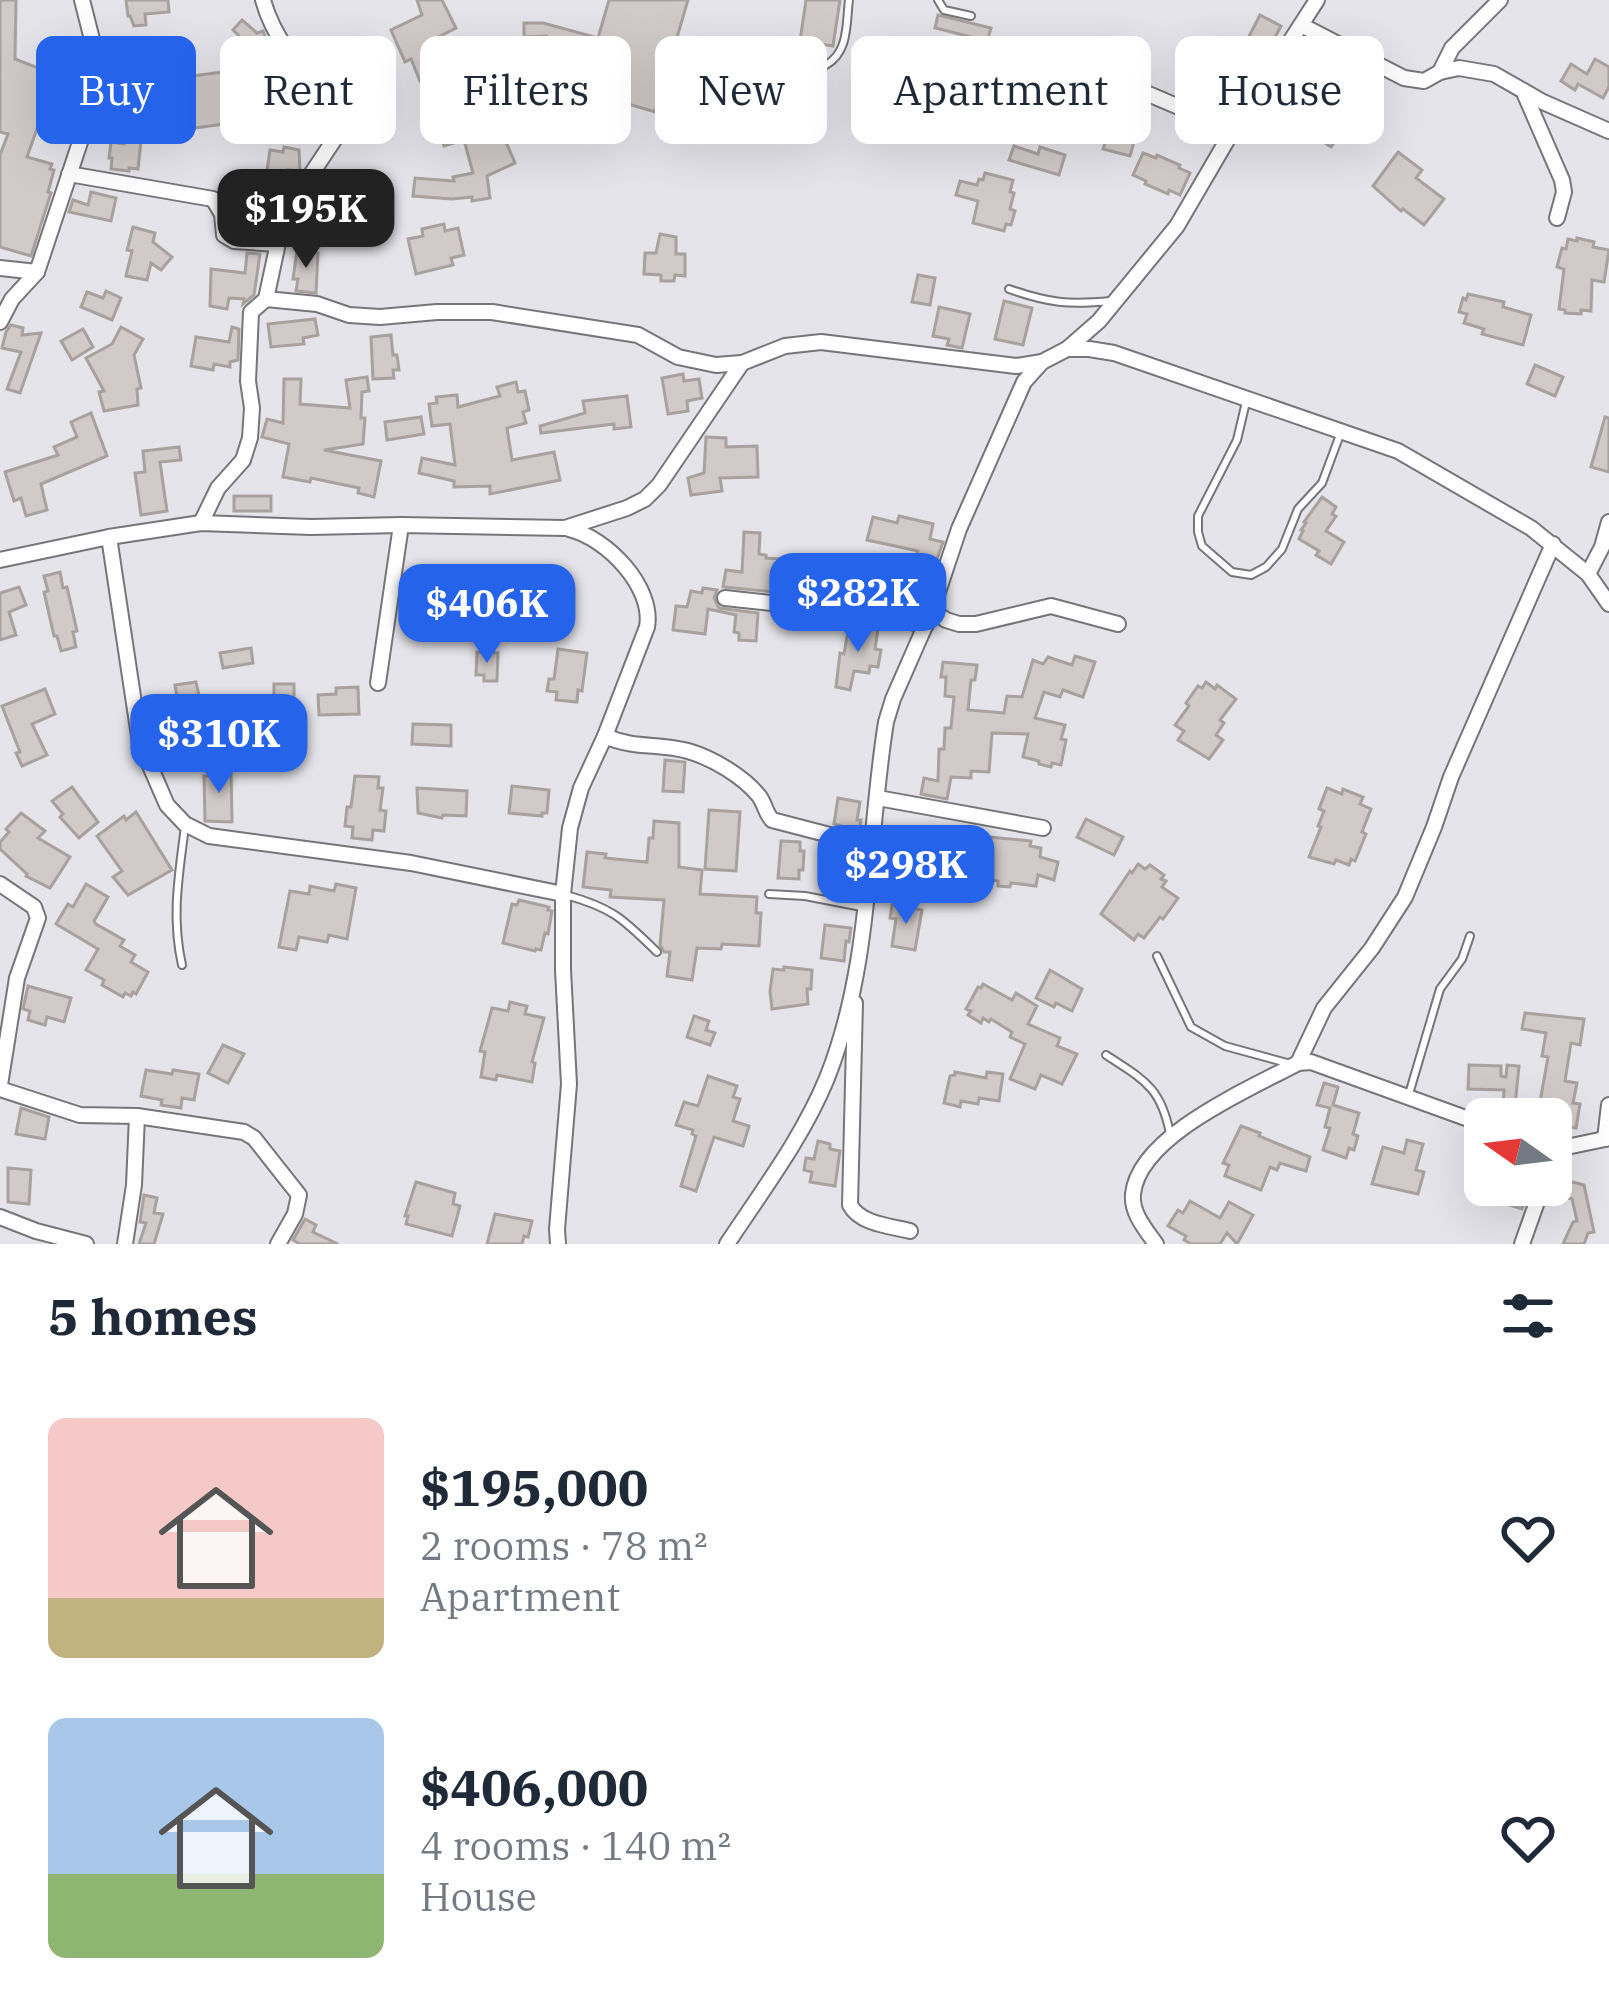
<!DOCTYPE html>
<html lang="en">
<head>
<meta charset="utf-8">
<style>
  :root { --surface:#fff; --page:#f2f2f3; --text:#1f2937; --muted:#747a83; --accent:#2563eb }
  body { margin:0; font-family:"IBM Plex Serif",serif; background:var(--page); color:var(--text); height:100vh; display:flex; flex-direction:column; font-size:45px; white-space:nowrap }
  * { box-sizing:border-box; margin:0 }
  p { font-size:39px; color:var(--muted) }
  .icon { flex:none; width:66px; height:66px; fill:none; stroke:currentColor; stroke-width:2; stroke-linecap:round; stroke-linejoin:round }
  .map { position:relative; height:1244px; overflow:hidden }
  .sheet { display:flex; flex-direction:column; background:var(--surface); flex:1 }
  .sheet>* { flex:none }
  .top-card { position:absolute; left:36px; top:36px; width:1539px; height:108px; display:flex; gap:24px }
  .needle { width:78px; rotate:284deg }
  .controls { position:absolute; left:1464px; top:1098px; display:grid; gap:24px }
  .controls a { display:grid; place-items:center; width:108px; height:108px; border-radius:18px; background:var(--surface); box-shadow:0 12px 48px #0002; font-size:60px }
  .price { position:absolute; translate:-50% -102px; padding:0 27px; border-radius:24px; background:var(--accent); color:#fff; font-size:39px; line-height:78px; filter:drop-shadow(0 3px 6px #0008) }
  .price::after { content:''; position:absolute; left:50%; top:72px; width:36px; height:27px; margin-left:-18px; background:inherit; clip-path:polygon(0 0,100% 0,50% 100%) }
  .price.current { background:#222; color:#fff }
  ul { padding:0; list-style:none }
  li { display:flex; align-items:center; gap:36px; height:300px; padding:0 48px }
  li span { display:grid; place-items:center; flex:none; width:336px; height:240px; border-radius:18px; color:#555 }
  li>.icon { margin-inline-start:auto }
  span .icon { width:144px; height:144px; fill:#fffc; stroke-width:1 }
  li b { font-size:51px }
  h2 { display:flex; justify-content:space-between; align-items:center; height:144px; padding:0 48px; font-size:51px }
  .chip { padding:0 42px; border-radius:18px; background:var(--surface); box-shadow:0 12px 48px #0002; font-size:42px; line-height:108px }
  .chip.current { background:var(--accent); color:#fff }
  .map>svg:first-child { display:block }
</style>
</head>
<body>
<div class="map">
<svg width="1609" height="1244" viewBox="0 0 1609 1244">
  <rect width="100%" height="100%" fill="#e5e4ea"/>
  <g fill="#d1cac8" stroke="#a8a19e" stroke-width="3">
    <polygon points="0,0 16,0 15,59 43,70 46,51 59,53 60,48 81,51 80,56 85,57 87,64 83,84 81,84 76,108 78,109 73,121 44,109 27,157 52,164 50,169 54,170 48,192 51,193 31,256 0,247 0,155 8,134 0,132"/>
    <polygon points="126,0 168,0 169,12 145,14 146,25 134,26 130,16 128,16"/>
    <polygon points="417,0 442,0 456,28 427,43 440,73 420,81 411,59 405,62 391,30 422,15"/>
    <polygon points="609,0 688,0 655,112 594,94 592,102 579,99 576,115 557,112 555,127 542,125 543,109 557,111 561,79 535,76 546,36 524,37 524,23 543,23 598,38"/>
    <polygon points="806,0 840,0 833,46 800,41"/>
    <polygon points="938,15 991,28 987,41 935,28"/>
    <polygon points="1260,15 1281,26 1248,87 1228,77"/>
    <polygon points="242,20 257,33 263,31 273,56 249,64 240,37 233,30"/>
    <polygon points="350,39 381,101 355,117 326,81 357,55 313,54"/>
    <polygon points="1037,52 1057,58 1050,77 1057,79 1049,105 1044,104 1041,114 1020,107 1024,94 1017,92 1020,81 1003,76 1008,63 1031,71"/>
    <polygon points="1595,59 1609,67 1609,87 1603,98 1578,84 1575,90 1561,81 1571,64 1587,74"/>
    <polygon points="246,69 255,114 237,116 238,122 188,129 188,120 184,121 183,107 186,107 184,77"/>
    <polygon points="157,73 158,92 130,94 129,74"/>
    <polygon points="478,87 494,118 496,117 507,132 503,135 515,163 487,176 490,198 472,201 472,197 452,199 413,196 415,178 454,181 453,177 473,173 464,140 444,146 436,119 475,108 467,93"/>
    <polygon points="1297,97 1309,105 1314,97 1326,104 1320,113 1344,128 1331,147 1309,132 1305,137 1286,124 1294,111 1290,108"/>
    <polygon points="1115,116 1132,121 1130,128 1137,131 1130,156 1103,149"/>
    <polygon points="126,130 142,132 138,169 129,168 129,171 111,169 112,158 109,158 111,142 124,144"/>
    <polygon points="1014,146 1038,154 1040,147 1065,155 1059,175 1009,160"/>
    <polygon points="284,147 299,150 300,171 288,170 288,173 267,171 270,150 283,152"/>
    <polygon points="1398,152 1422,170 1416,178 1444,199 1424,225 1403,209 1401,211 1373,186"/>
    <polygon points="1143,153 1156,158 1157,155 1180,165 1179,168 1190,173 1180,195 1169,190 1168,194 1145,184 1146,181 1133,175"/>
    <polygon points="985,173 1013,180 1010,192 1014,193 1010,209 1015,211 1011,225 1006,224 1004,231 973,223 978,201 956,195 960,181 977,185 979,179 983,180"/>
    <polygon points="91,192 116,198 111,221 69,212 73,200 88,205"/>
    <polygon points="444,224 445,231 458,228 464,255 451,258 453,265 416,274 408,239 423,236 422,229"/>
    <polygon points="133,227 155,233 153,242 172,257 161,270 151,263 147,280 126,276 132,251 127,250"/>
    <polygon points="660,234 676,237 676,254 685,254 685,276 675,275 674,281 661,281 661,275 644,274 645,253 656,253"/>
    <polygon points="1577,238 1594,242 1593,247 1609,250 1604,282 1592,280 1591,311 1581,310 1581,314 1565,313 1565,310 1559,309 1564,269 1557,267 1562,248 1566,249 1568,239 1577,241"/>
    <polygon points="297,250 318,253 316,293 296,291 298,279 293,279"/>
    <polygon points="247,253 260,254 254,295 243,304 244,299 229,298 227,309 210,306 211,269 245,273"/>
    <polygon points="918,275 935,278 930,305 912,302"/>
    <polygon points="106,291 121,298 112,320 81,307 87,292 103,298"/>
    <polygon points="1468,294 1504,302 1503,307 1531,315 1523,345 1482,334 1484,329 1464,323 1467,314 1459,312 1463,298 1466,300"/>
    <polygon points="1004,301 1032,308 1023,345 995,339"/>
    <polygon points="939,307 970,314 962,348 947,345 949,339 933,336"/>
    <polygon points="315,319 318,335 303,338 304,344 271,347 268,324"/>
    <polygon points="11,325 23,328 22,335 41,333 20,393 7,389 21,352 2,348 6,332"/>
    <polygon points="121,327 143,339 134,355 141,388 137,389 138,405 104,411 99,392 104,391 86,358 112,344"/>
    <polygon points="232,327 239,329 238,360 230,362 230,367 214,364 213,370 191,366 196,337 229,342"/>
    <polygon points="83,329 93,347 72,360 61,341"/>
    <polygon points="391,335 393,355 397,355 399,370 393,370 394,378 373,379 371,337"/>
    <polygon points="1535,365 1563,377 1555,396 1527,384"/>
    <polygon points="683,374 684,381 699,379 702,398 687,401 688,411 668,414 662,378"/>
    <polygon points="367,377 369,391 362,392 361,418 365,418 363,444 324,450 381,461 374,497 358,493 359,488 311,478 310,482 283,477 289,444 262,437 267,419 283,423 284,379 301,379 300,404 350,408 346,380"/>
    <polygon points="516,382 518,392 525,391 529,410 523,412 526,423 507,428 512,460 554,452 560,480 490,494 490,486 454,487 454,481 419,473 422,458 455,465 450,424 432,426 429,404 437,403 436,397 457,395 458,407 500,396 497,387"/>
    <polygon points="627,396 631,427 614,429 614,424 541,433 540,426 585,413 583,401"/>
    <polygon points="91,413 107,456 41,484 47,510 26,516 21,498 14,501 5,472 58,455 54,447 77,437 71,422"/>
    <polygon points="421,417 424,434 387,440 385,422"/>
    <polygon points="1605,417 1609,418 1609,472 1591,467"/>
    <polygon points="706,437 726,438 726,447 757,446 758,477 720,478 722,491 691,495 688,478 704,473"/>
    <polygon points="179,447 181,460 160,462 167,511 141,515 135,473 145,472 143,451"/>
    <rect x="234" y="496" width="37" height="15"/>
    <polygon points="1322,497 1336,507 1332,514 1336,516 1326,531 1344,542 1331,564 1316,555 1319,551 1299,539 1303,531 1301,530 1306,523 1304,522"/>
    <polygon points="899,516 933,524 930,539 943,542 932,573 913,569 918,551 867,540 873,517 897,523"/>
    <polygon points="744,532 760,533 759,554 766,555 766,558 799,560 799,574 794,574 794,594 723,587 726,570 742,572"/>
    <polygon points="490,567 490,573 494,573 495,629 462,630 462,614 434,615 433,573 444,573 444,568"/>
    <polygon points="60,572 63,588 67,587 77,631 73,632 76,647 61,651 57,636 54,636 44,592 48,591 44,576"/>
    <polygon points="870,575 915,582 910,610 870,603 871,591 867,590"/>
    <polygon points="19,587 26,605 9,612 16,635 0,640 0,593"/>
    <polygon points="703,588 717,590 714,598 719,608 758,613 756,641 739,640 739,633 734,632 736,615 708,609 705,634 673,630 676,606 687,607 691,591 702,593"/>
    <polygon points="849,625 878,629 875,649 881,650 878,667 870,666 869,673 854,671 850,690 836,687 840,653 844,654"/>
    <polygon points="251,648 253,663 223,668 220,653"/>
    <polygon points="558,649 587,653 582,691 578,690 577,702 556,700 557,692 547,691 549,679 554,679"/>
    <polygon points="477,652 498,653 497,681 484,681 484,675 476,675"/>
    <polygon points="1075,656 1095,662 1083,697 1063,690 1060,697 1044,692 1035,718 1065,725 1061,739 1066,740 1061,765 1052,763 1051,767 1039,764 1039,761 1023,757 1028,734 992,733 989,772 971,771 971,778 951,777 947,799 921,794 924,778 938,781 939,749 944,749 945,728 951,728 954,697 945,696 946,677 941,677 943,662 977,665 975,680 971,680 968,710 1004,713 1007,696 1022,697 1033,660 1043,664 1048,657 1072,665"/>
    <polygon points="196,682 204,718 202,722 180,725 179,715 175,716 172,697 177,697 175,685"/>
    <polygon points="1206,682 1215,689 1217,685 1236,699 1220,720 1224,723 1216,735 1223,740 1209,759 1178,740 1184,731 1175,725 1189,706 1186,703 1198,686 1202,688"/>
    <polygon points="274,684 294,684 294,714 280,714 280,708 274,707"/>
    <polygon points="358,687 359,714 319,715 318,695 336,694 336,688"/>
    <polygon points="45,689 55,714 32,724 47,755 22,766 16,753 20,752 2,706"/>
    <polygon points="413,724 451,725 451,746 412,744"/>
    <polygon points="665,760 685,762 683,792 663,791"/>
    <polygon points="216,766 231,766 232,822 205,821 204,776 216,776"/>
    <polygon points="355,776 379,777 378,788 383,788 380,810 386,811 384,831 373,830 372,840 352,838 353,827 345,826 347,807 351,807"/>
    <polygon points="512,786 549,790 547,813 542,813 542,816 509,813"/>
    <polygon points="72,787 98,822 79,838 60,817 63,814 52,801"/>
    <polygon points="417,788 467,791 466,816 443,815 442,818 418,813"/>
    <polygon points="1327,788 1342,794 1343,789 1363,797 1360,804 1371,809 1362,832 1366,834 1355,861 1351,859 1349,865 1336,860 1334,864 1309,857 1321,827 1318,826 1324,811 1319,809"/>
    <polygon points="838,798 860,802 857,820 861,820 859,831 834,824"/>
    <polygon points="709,810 740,812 736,871 705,869"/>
    <polygon points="136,812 172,870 128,895 113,877 122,871 97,836 124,816 126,820"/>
    <polygon points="21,813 45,831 38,838 70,857 50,888 26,876 27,874 0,849 0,842 9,832 6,829"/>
    <polygon points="1086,819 1123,837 1114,855 1077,837"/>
    <polygon points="654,821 679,823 679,867 702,870 700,894 757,897 756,913 761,913 759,946 722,944 721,949 697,948 692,980 667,976 670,952 664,952 660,945 664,900 610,897 611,890 583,887 587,852 606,854 605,858 647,862 649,838 653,838"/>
    <polygon points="957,834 1031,841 1030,846 1041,848 1040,857 1058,862 1054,880 1038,875 1036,886 1011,883 1010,887 998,886 998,881 972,878 971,888 950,886"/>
    <polygon points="781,841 800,842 800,851 804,851 803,870 799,870 799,879 778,878"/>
    <polygon points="1138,864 1145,869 1150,865 1164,875 1161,879 1166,881 1162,887 1178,898 1163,919 1160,917 1144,938 1138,934 1134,940 1101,914 1130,871 1132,873"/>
    <polygon points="86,884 108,897 94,921 96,924 124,940 120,946 135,955 131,962 148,972 136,994 133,992 131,996 125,993 123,997 102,985 104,980 86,970 98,949 56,924 68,904 73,907"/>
    <polygon points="336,884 356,888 347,939 329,935 327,942 299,937 296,950 279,947 290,891 309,894 310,886 334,891"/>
    <polygon points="519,900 549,907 548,910 552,911 548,934 545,933 541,950 536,949 535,951 503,943 512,904 517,905"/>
    <polygon points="892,905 922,910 915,950 892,946 896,919 890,918"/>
    <polygon points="825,925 851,928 849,942 846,941 844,961 821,958"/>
    <polygon points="784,967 812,970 811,989 807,989 808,1004 772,1009 770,991 773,969 784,970"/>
    <polygon points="1050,970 1082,989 1072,1011 1056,1003 1054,1007 1036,998"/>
    <polygon points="983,984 1012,1000 1016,993 1037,1006 1028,1024 1060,1038 1057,1046 1077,1054 1062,1084 1041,1075 1035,1089 1010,1079 1025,1044 1010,1037 1012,1032 991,1019 989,1022 983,1018 981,1023 968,1015 971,1011 966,1009 978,987 981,988"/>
    <polygon points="28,986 71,998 64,1022 47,1017 45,1025 28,1020 30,1011 23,1009"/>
    <polygon points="510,1002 527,1006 525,1014 544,1018 532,1062 535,1063 532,1082 497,1075 496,1080 481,1077 485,1052 480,1051 492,1008 508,1011"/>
    <polygon points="1525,1013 1584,1019 1580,1045 1571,1043 1565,1081 1577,1083 1573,1103 1580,1104 1576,1128 1551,1124 1551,1119 1537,1119 1548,1057 1542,1056 1546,1033 1522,1029"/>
    <polygon points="694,1016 709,1021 706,1030 715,1033 710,1045 687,1037"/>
    <polygon points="223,1045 244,1054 228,1083 208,1073"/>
    <polygon points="1469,1065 1501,1066 1501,1076 1506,1077 1507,1065 1519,1066 1515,1106 1503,1105 1504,1090 1468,1089"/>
    <polygon points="146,1070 172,1074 173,1070 199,1074 194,1100 182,1098 181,1108 161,1105 162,1100 141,1096"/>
    <polygon points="955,1072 986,1078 987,1072 1003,1074 999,1101 979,1098 978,1104 961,1101 960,1107 944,1103 950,1076 955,1075"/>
    <polygon points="708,1076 737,1086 733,1097 740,1099 733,1121 749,1126 743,1146 714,1137 696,1191 681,1186 696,1136 692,1134 693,1130 676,1125 684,1102 698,1106"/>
    <polygon points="1324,1083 1338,1087 1333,1105 1359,1113 1353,1134 1358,1136 1354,1150 1349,1148 1346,1158 1323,1150 1330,1128 1325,1127 1330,1108 1317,1105"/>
    <polygon points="21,1108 49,1117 45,1139 16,1134"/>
    <polygon points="1241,1126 1260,1133 1259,1136 1310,1157 1306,1171 1280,1163 1277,1170 1270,1167 1261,1190 1225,1176 1229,1165 1223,1163"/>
    <polygon points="1407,1140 1423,1144 1416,1170 1424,1172 1418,1194 1372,1184 1383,1147 1404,1153"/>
    <polygon points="818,1141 830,1144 830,1149 840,1151 835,1186 810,1182 812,1172 804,1170 806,1158 814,1159"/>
    <polygon points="8,1168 31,1170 29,1204 8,1202"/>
    <polygon points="1557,1178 1584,1185 1594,1232 1588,1233 1584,1244 1563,1244 1573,1222 1577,1221 1572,1199 1553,1194"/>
    <polygon points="416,1182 455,1193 453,1204 460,1206 452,1236 406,1224 408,1216 405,1216"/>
    <polygon points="1505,1185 1531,1185 1522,1209 1500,1202"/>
    <polygon points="144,1195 157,1198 154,1213 163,1214 154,1244 139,1244 146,1223 140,1222"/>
    <polygon points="1190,1201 1220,1218 1229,1202 1253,1215 1237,1244 1227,1233 1220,1244 1191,1244 1184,1240 1186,1236 1168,1226 1178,1210 1183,1213"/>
    <polygon points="495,1214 532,1221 528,1237 524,1236 522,1244 487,1244"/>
    <polygon points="305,1219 316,1225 313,1232 338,1244 300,1244 293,1240"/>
  </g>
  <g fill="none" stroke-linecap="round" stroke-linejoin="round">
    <g stroke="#75757a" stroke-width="10">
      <g id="service">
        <polyline points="938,0 944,10 971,16"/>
        <path d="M699 80 735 63 826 65C849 52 846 24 849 0"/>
        <path d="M1009 289C1049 303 1068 305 1111 301"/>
        <polyline points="1246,402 1237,440 1198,516 1198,532 1202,546 1232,572 1251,575 1266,567 1282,549 1298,509 1322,483 1341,432"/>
        <polyline points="769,894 805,896 862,907"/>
        <path d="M566 895C613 908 623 919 657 952"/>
        <polyline points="1157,956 1191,1027 1225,1046 1287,1063"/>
        <path d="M182 965C171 916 179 875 185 826"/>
        <path d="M1106 1055C1144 1080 1161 1087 1170 1134"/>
        <polyline points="1409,1094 1440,989 1462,959 1470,936"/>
      </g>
    </g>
    <g stroke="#75757a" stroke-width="18">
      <g id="minor">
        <polyline points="1303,26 1404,78 1424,81 1440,72 1459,68 1494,74 1543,102 1609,131"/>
        <polyline points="1440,72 1452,48 1500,0"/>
        <polyline points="1106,76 1233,130"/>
        <polyline points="1525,95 1562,180 1564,192 1557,218"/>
        <polyline points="69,174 213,199 222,214 224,235 234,241 277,244"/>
        <polyline points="0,268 37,272"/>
        <polyline points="266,299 317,304 349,315 380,317 437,312 492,312 638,335 678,357 716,365 742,363"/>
        <polyline points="0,322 12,299 37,272 91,109 98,63 82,0"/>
        <polyline points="1067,349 1099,321 1177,226 1233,130 1317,0"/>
        <path d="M201 523 218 488 243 460 250 438 252 408 248 381 251 312 266 299 284 215 338 134 341 125 339 114C310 79 275 45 263 0"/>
        <polyline points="109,537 140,743 167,805 185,824 209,836 411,863 563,894"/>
        <polyline points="0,560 109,537 201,523 311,527 401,525 565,528 627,508 645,499 659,485 742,363 785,346 821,342 1016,366 1042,362"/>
        <polyline points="1588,574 1602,547 1609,522"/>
        <polyline points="725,598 855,612 926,625"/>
        <polyline points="932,610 946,620 959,624 976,624 1051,606 1118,624"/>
        <polyline points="378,683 401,525"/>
        <path d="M605 736C634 749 659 743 688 751 712 758 743 776 759 796 765 804 765 812 772 820L872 846"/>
        <polyline points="878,798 1043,828"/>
        <polyline points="0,884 34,907 38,918 17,978 0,1085"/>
        <path d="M855 1003 850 1205C860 1224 890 1226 910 1231"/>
        <polyline points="1298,1063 1324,1008 1372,948 1405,897 1434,827 1451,777 1553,544"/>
        <polyline points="0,1089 80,1115 137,1116 244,1132 254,1138 299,1195 295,1214 278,1244"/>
        <polyline points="1605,1139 1609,1105"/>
        <polyline points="1551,1147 1557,1149 1609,1138"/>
        <polyline points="0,1217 36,1231 86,1244"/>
        <polyline points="125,1244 134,1185 137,1116"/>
        <path d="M558 1244 557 1229 569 1084 563 970V894L570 828 581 788 605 736 647 627C654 587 607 538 569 529"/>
        <path d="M727 1244C762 1191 803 1137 827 1078 872 965 867 840 886 722L893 699 932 610 959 529 1024 382 1042 362 1067 349H1089L1114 353 1398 451 1531 528 1588 574 1609 604"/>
        <path d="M1156 1244C1146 1230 1131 1213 1133 1194 1139 1135 1252 1088 1298 1063L1311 1062 1485 1125"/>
        <polyline points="1522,1244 1543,1185"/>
      </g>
    </g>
    <use href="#service" stroke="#fff" stroke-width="6"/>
    <use href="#minor" stroke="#fff" stroke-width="14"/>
  </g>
</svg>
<div class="controls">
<a><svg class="needle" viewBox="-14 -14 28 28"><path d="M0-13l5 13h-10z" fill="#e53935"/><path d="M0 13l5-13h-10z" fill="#747a83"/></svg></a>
</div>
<b class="price current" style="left:306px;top:271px">$195K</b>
<b class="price" style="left:858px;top:655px">$282K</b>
<b class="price" style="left:487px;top:666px">$406K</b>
<b class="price" style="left:219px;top:796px">$310K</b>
<b class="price" style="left:906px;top:927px">$298K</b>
<div class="top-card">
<a class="chip current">Buy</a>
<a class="chip">Rent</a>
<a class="chip">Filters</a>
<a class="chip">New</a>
<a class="chip">Apartment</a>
<a class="chip">House</a>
</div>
</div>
<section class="sheet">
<h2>5 homes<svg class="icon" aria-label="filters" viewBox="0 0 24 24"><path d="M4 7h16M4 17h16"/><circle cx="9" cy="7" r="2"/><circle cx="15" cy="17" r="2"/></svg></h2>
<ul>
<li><span style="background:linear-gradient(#f6c9c9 75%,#c2b280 0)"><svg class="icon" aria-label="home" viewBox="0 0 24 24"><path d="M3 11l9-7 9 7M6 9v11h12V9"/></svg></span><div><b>$195,000</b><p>2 rooms · 78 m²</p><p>Apartment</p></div><svg class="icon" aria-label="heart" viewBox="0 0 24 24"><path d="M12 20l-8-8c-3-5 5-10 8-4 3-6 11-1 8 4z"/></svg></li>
<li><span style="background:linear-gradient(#a9c7e8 65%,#8fb573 0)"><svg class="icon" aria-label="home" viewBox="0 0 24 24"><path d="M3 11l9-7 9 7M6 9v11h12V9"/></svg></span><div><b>$406,000</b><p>4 rooms · 140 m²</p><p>House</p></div><svg class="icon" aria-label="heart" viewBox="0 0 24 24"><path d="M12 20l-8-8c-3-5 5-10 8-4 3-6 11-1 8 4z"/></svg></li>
</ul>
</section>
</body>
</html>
